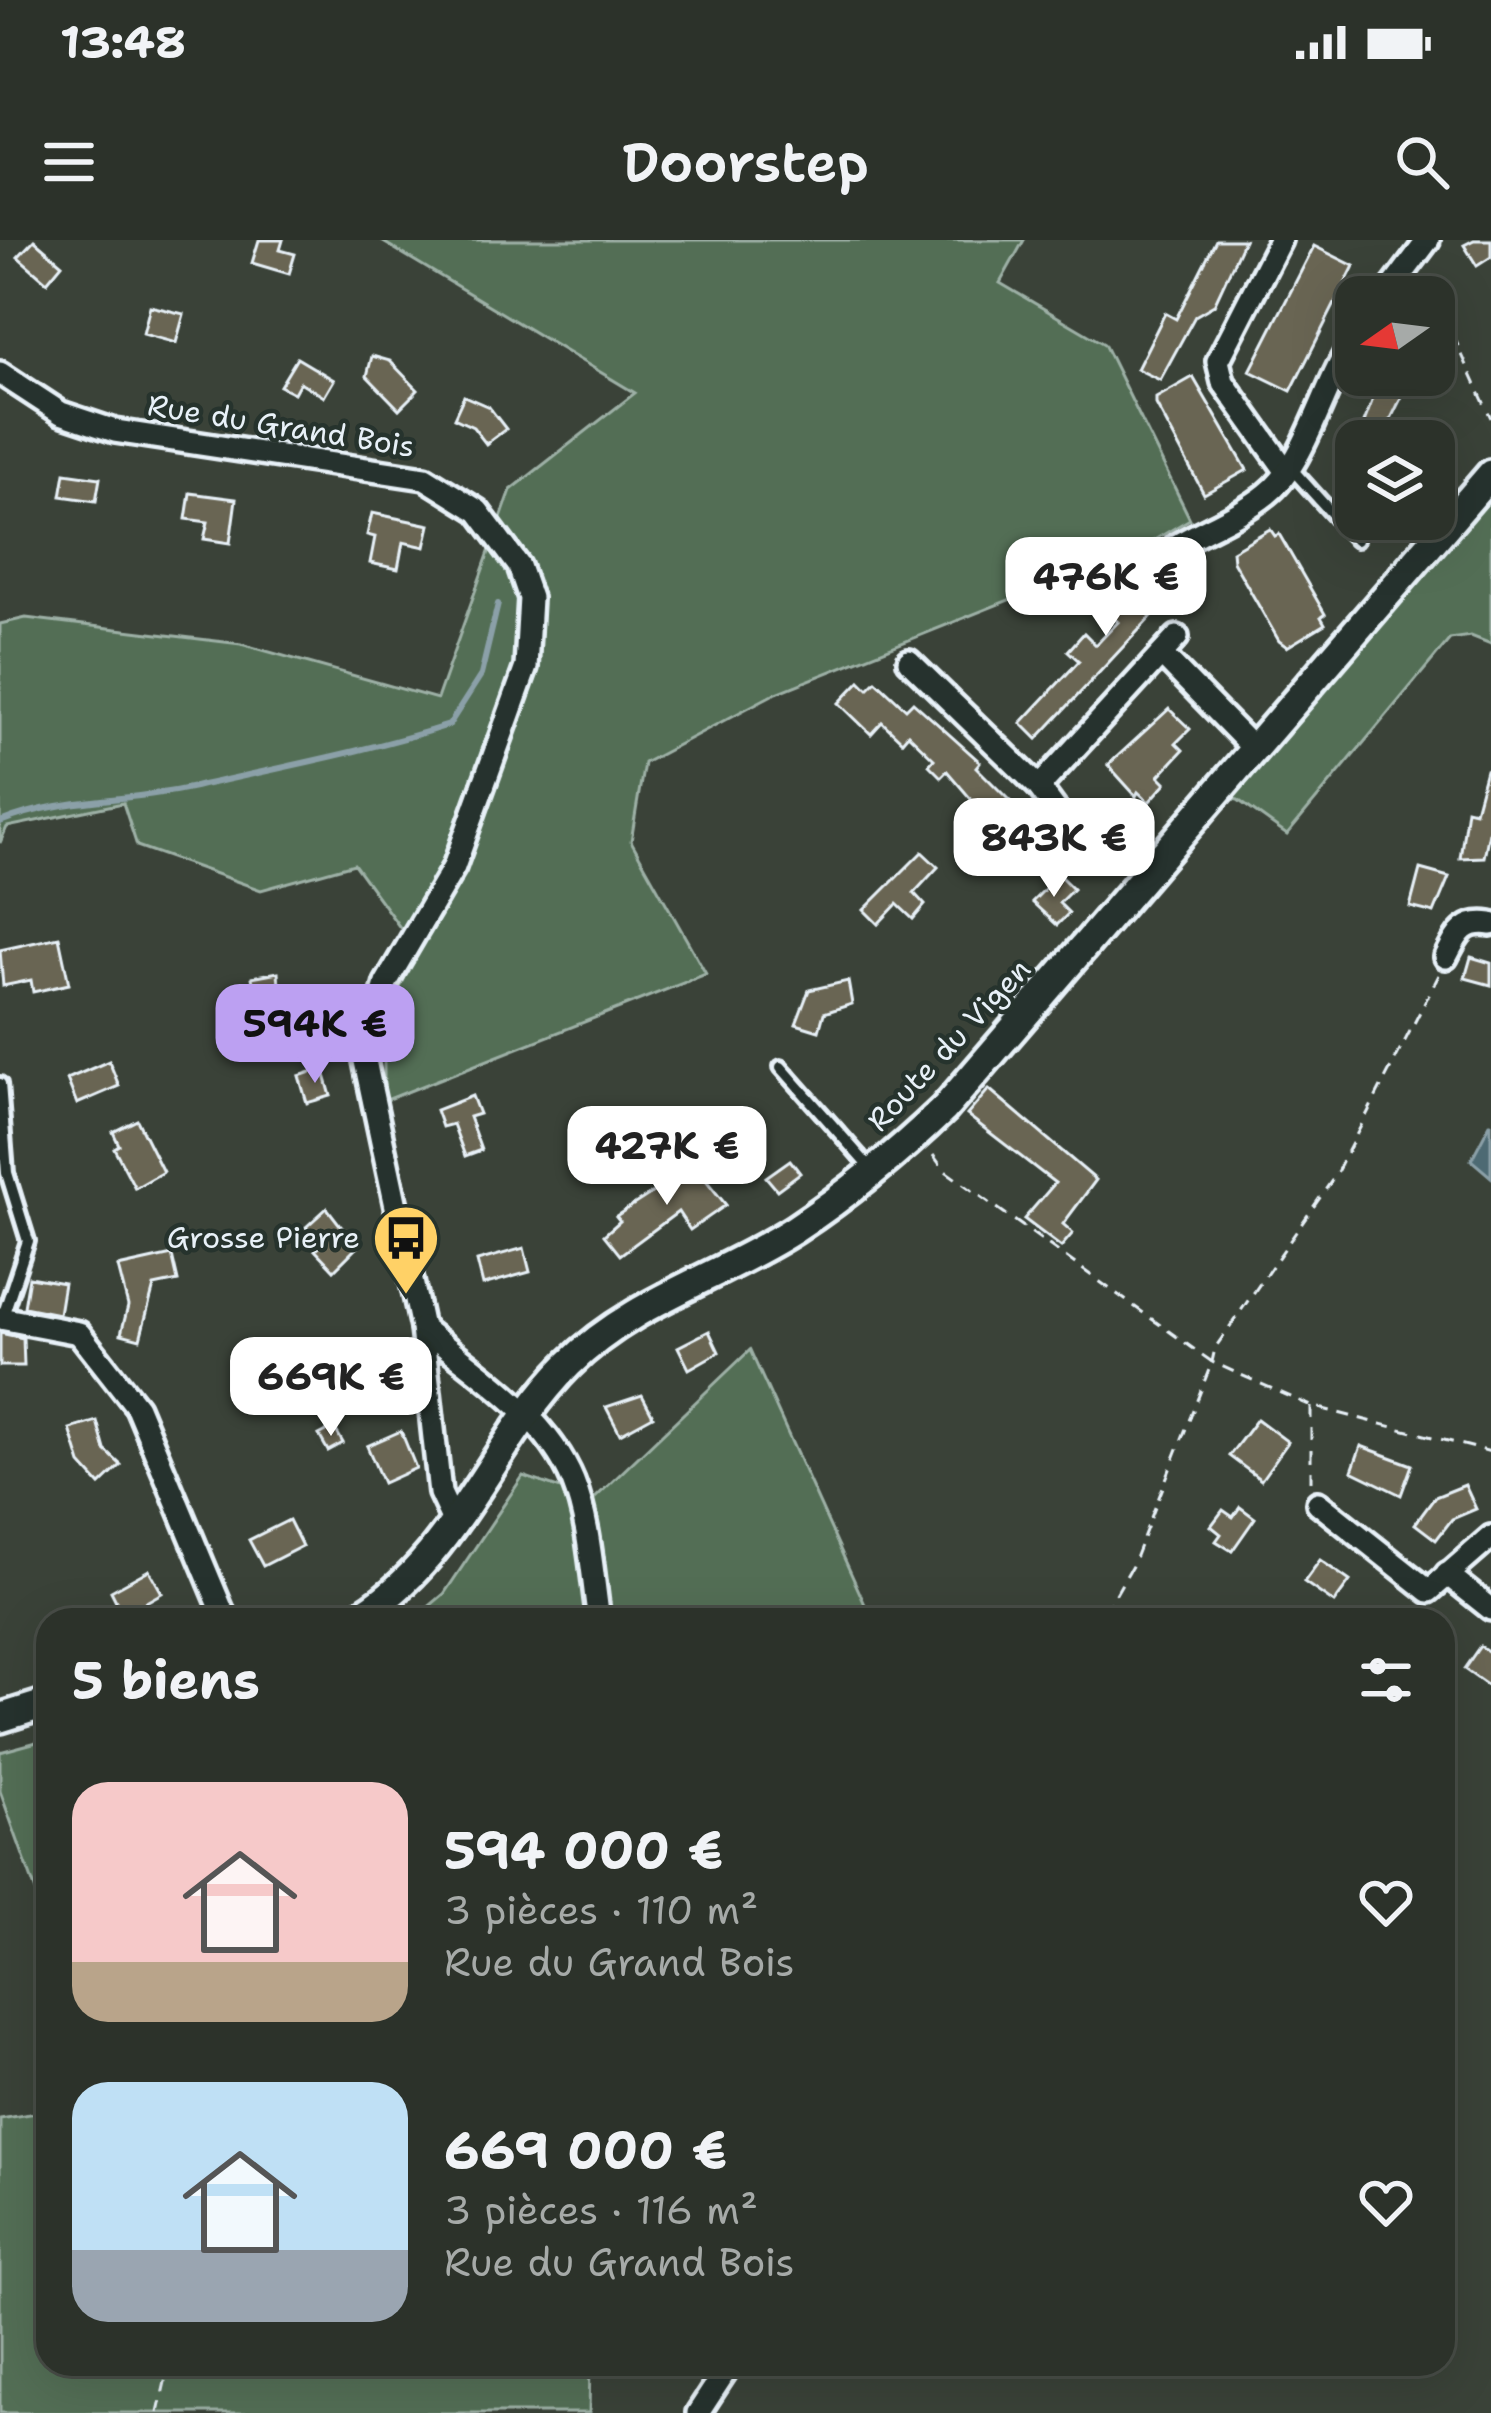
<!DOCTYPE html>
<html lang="fr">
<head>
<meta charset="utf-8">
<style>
  :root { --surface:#2c322a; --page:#343a32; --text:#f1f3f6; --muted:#a6aaa8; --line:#484d47; --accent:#bca0f2 }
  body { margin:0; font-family:"Shantell Sans",sans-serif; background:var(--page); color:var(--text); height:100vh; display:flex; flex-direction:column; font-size:45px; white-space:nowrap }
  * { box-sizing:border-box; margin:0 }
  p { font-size:39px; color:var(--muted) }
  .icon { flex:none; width:66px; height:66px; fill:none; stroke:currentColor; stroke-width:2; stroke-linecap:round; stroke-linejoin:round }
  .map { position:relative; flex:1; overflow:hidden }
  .drawer { position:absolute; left:36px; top:1368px; width:1419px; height:768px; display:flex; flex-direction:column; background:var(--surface); border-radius:36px; box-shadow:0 12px 48px #0002,0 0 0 3px var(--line) }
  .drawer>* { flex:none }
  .needle { width:78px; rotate:256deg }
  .fabs { position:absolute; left:1335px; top:36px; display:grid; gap:24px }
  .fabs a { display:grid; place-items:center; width:120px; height:120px; border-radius:24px; background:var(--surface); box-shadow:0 12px 48px #0002,0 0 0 3px var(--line); font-size:60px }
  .price { position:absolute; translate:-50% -102px; padding:0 27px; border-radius:24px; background:#fff; color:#222; font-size:39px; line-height:78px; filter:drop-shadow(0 3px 6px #0008) }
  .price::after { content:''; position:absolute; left:50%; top:72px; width:36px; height:27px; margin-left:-18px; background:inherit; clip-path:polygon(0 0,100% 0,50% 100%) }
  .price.current { background:var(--accent); color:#111 }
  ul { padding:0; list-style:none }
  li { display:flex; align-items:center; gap:36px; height:300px; padding:0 36px }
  li span { display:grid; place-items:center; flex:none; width:336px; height:240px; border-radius:36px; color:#555 }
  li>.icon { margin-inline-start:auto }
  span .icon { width:144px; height:144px; fill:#fffc; stroke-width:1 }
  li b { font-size:51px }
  h2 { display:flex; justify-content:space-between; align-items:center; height:144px; padding:0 36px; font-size:51px }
  .status { display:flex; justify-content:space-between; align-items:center; height:84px; padding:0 60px; background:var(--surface); direction:ltr }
  .status svg { height:33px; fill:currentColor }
  header { display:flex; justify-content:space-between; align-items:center; height:156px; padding:0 36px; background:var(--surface); font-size:54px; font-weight:600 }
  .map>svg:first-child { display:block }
</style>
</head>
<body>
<div class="status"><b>13:48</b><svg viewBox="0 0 49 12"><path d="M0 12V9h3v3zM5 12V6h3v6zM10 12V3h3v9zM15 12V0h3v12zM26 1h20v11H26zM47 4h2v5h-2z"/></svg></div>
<header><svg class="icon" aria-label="menu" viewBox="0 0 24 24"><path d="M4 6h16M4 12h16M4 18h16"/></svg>Doorstep<svg class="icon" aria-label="search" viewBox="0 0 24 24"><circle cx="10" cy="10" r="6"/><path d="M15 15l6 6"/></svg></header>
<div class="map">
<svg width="1491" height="2173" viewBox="0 0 1491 2173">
  <rect width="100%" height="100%" fill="#3a4238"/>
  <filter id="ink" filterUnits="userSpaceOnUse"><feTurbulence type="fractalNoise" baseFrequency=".00833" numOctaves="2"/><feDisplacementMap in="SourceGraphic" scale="24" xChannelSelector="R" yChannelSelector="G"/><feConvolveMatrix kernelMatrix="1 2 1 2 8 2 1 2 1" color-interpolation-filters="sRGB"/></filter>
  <g filter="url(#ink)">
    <g fill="#526e55" stroke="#9db0a6" stroke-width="3">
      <polygon points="380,0 1024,0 1000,43 1104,104 1190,279 1144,306 774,454 644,523 631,601 706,734 384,861 384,783 417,711 354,624 261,650 137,606 123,563 7,587 0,603 0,384 26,378 241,404 437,459 511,250 635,153"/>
      <polygon points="1491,244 1491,404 1471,396 1450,399 1287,595 1238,560 1222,557"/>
      <polygon points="750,1110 872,1380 413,1380 444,1354 523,1236 593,1260"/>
      <polygon points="48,1499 48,1685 0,1551 0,1512"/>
      <polygon points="48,1871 48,2124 590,2124 589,2173 0,2173 0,1879"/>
    </g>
    <polygon fill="#4d6a73" stroke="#8ba0a8" stroke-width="3" points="1491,882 1491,937 1471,920"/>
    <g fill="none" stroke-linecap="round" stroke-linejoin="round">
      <path stroke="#8ba0a8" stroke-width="6" d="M0 582C62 557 126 562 190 548 277 528 364 512 449 485L481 435 498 364"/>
    </g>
    <g fill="#696552" stroke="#e8f1f8" stroke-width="3">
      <polygon points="34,0 62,24 47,42 18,17"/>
      <polygon points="259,0 283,0 280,10 295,14 289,34 252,23"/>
      <polygon points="1216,0 1244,0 1214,65 1195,76 1160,140 1137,129 1165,73 1176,79"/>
      <polygon points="1474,0 1491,0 1491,17 1477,26 1464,5"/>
      <polygon points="1314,6 1354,26 1291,151 1250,131"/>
      <polygon points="150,66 184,74 176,103 143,94"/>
      <polygon points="372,116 390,121 418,150 399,169 367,136"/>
      <polygon points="297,118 334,140 324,157 300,142 294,153 280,146"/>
      <polygon points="1382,135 1406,135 1403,143 1408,144 1380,201 1357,201"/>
      <polygon points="1193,137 1247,230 1204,254 1156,164 1156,158"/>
      <polygon points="464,156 489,167 506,189 486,204 473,187 454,178"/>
      <polygon points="65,233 100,238 96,261 61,256"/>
      <polygon points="190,253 236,259 230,303 204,299 208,282 186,279"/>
      <polygon points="372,273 430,285 425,307 403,302 398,329 370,323 375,297 367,295"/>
      <polygon points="1270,289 1275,296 1279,294 1325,374 1321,377 1325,384 1287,407 1279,401 1233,321 1232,311"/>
      <polygon points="1145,317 1179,347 1037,499 1021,483 1079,421 1068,411 1084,393 1096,405 1118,382 1099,363"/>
      <polygon points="860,441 868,449 876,441 906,469 913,462 980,522 976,527 1014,565 1002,577 997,572 989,580 947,531 941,537 929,525 934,519 908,494 902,501 882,482 871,494 839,463"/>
      <polygon points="1169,469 1190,489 1176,503 1183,510 1159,536 1166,543 1149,562 1138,552 1136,556 1108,525"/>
      <polygon points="1486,530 1491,531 1491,582 1484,617 1460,618 1467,569 1475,571"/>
      <polygon points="922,612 938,627 914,653 925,665 913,679 897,664 878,684 864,670"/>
      <polygon points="1420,629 1449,637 1434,673 1410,667"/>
      <polygon points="1059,635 1073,649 1059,663 1069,673 1057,685 1032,662"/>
      <polygon points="59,697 69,744 33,752 31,740 3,746 0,710"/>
      <polygon points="1471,717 1491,723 1491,745 1465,738"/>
      <polygon points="278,732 281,774 259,777 252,737"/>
      <polygon points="848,741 852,764 824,773 819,791 796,784 809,750"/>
      <polygon points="109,821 119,846 77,864 67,839"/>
      <polygon points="323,828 331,856 307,863 299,836"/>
      <polygon points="989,849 1096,940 1063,984 1073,993 1061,1007 1024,979 1055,943 967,875"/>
      <polygon points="472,856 479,874 469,877 481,910 465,916 453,884 442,887 436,870"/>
      <polygon points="137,880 163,932 135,948 114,908 119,905 113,892"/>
      <polygon points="689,919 726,965 690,990 678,972 620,1015 604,995 620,981 616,976 678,936 674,930"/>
      <polygon points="790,920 800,933 777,950 766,937"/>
      <polygon points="327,968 357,1007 334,1030 315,1010 322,1004 306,987"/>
      <polygon points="524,1008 530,1032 483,1045 477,1021"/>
      <polygon points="172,1015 178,1041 154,1046 140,1099 121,1094 128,1066 118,1027"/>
      <polygon points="29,1037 64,1043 59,1074 24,1067"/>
      <polygon points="709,1091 719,1112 689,1129 678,1107"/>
      <polygon points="0,1093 23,1098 24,1126 0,1126"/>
      <polygon points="302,1103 309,1117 287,1127 280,1113"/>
      <polygon points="376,1110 385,1144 355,1152 350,1133 342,1135 338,1120"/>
      <polygon points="642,1155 653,1176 620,1194 606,1167"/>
      <polygon points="1257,1179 1288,1202 1261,1240 1229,1216"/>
      <polygon points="97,1181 105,1210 121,1225 100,1245 81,1224 70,1189"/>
      <polygon points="334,1187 343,1203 328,1211 319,1195"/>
      <polygon points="401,1191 416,1228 383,1243 367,1206"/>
      <polygon points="1361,1206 1412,1225 1401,1255 1352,1231"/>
      <polygon points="1465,1245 1476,1269 1452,1279 1436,1300 1415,1284 1435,1257"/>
      <polygon points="1240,1267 1255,1278 1232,1311 1216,1301 1221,1294 1211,1286 1223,1270 1233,1277"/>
      <polygon points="289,1280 302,1306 263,1326 249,1300"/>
      <polygon points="1320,1320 1350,1341 1334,1363 1304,1342"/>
      <polygon points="149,1330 162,1353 123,1375 111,1351"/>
      <polygon points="1480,1406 1491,1413 1491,1448 1464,1429"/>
    </g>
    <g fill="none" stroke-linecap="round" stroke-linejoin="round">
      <g stroke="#e8f1f8" stroke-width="20">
        <g id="lane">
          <polyline points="1290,227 1356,300"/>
          <polyline points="781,827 870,928"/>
          <polyline points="0,844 7,933 28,1001 2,1079"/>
        </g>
      </g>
      <g stroke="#e8f1f8" stroke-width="30">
        <g id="street">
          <polyline points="1280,0 1218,121 1223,142 1287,232"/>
          <polyline points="1385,57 1428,0"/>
          <polyline points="0,133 61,173 115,191 425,238 478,271 519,326 530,358 526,427 454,627 386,743 365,821 422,1088 440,1253 455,1285"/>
          <path d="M1176 306C1205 289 1241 275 1267 254 1307 223 1324 141 1356 97"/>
          <polyline points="1163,416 1253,508"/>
          <polyline points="909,421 1039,547 1069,588"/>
          <polyline points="1039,547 1177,397"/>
          <path d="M1446 717C1458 694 1463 680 1491 684"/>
          <polyline points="0,1078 79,1093 137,1167 226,1380"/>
          <path d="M422 1088C475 1131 546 1175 573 1241 590 1284 592 1335 599 1380"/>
          <polyline points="1318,1263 1429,1351 1491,1297"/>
          <polyline points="1447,1334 1491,1369"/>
          <polyline points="698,2173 730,2124"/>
        </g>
      </g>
      <g stroke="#e8f1f8" stroke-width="36">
        <g id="secondary">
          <path d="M353 1380C455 1323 490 1203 569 1124 632 1061 721 1037 795 989 848 954 898 913 944 869L1491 234"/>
          <polyline points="0,1478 48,1463"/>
        </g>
      </g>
      <g stroke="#e8f1f8" stroke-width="3" stroke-dasharray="12 9" stroke-linecap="butt">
        <polyline points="1427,38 1491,178"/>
        <polyline points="1439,735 1335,936 1215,1108 1212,1122 1311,1166 1491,1212"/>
        <polyline points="933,915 944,930 1212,1122 1132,1326 1101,1380"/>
        <polyline points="1311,1167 1311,1241"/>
        <polyline points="158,2173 169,2124"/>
      </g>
      <use href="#lane" stroke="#26332d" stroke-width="10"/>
      <use href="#street" stroke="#26332d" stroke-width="21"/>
      <use href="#secondary" stroke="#26332d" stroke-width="27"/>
    </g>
  </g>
  <defs>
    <g id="bus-pin" transform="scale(3.45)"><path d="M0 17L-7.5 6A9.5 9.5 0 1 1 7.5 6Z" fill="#ffd166" stroke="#26332d"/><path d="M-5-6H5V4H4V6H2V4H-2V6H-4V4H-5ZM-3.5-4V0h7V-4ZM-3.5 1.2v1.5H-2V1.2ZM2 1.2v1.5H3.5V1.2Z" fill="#111"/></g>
  </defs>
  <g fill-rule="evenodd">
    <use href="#bus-pin" x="406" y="998"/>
  </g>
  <g text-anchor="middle" stroke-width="9" stroke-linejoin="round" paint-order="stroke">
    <g font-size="30" fill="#e8f1f8" stroke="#26332d">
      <text transform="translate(281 186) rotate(9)" y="10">Rue du Grand Bois</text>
      <text transform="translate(949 805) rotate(-47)" y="10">Route du Vigen</text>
    </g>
    <g font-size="30" fill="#e8f1f8" stroke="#26332d" text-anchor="end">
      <text x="360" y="1008">Grosse Pierre</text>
    </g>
  </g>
</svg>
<div class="fabs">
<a><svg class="needle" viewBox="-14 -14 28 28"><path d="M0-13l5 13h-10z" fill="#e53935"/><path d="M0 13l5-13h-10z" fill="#a6aaa8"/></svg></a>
<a><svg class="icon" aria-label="layers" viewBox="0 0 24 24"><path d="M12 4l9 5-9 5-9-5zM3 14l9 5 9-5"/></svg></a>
</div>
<b class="price" style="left:1106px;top:399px">476K €</b>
<b class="price" style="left:1054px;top:660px">843K €</b>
<b class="price current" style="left:315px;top:846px">594K €</b>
<b class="price" style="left:667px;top:968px">427K €</b>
<b class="price" style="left:331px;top:1199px">669K €</b>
<section class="drawer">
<h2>5 biens<svg class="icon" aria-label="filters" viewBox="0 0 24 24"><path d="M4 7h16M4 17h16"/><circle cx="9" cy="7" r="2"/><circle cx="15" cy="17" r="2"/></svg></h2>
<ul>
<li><span style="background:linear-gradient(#f6c9c9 75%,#b9a48a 0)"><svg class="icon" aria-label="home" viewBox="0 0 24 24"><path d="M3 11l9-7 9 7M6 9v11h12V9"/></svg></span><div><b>594 000 €</b><p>3 pièces · 110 m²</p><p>Rue du Grand Bois</p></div><svg class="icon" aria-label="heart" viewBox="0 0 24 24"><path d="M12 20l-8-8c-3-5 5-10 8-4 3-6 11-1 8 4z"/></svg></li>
<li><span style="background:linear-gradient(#bfe0f5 70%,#9aa5b1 0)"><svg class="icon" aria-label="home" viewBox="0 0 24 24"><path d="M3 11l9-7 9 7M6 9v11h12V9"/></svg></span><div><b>669 000 €</b><p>3 pièces · 116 m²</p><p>Rue du Grand Bois</p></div><svg class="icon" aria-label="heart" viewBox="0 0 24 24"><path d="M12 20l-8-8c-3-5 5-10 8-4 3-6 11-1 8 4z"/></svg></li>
</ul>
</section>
</div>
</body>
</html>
